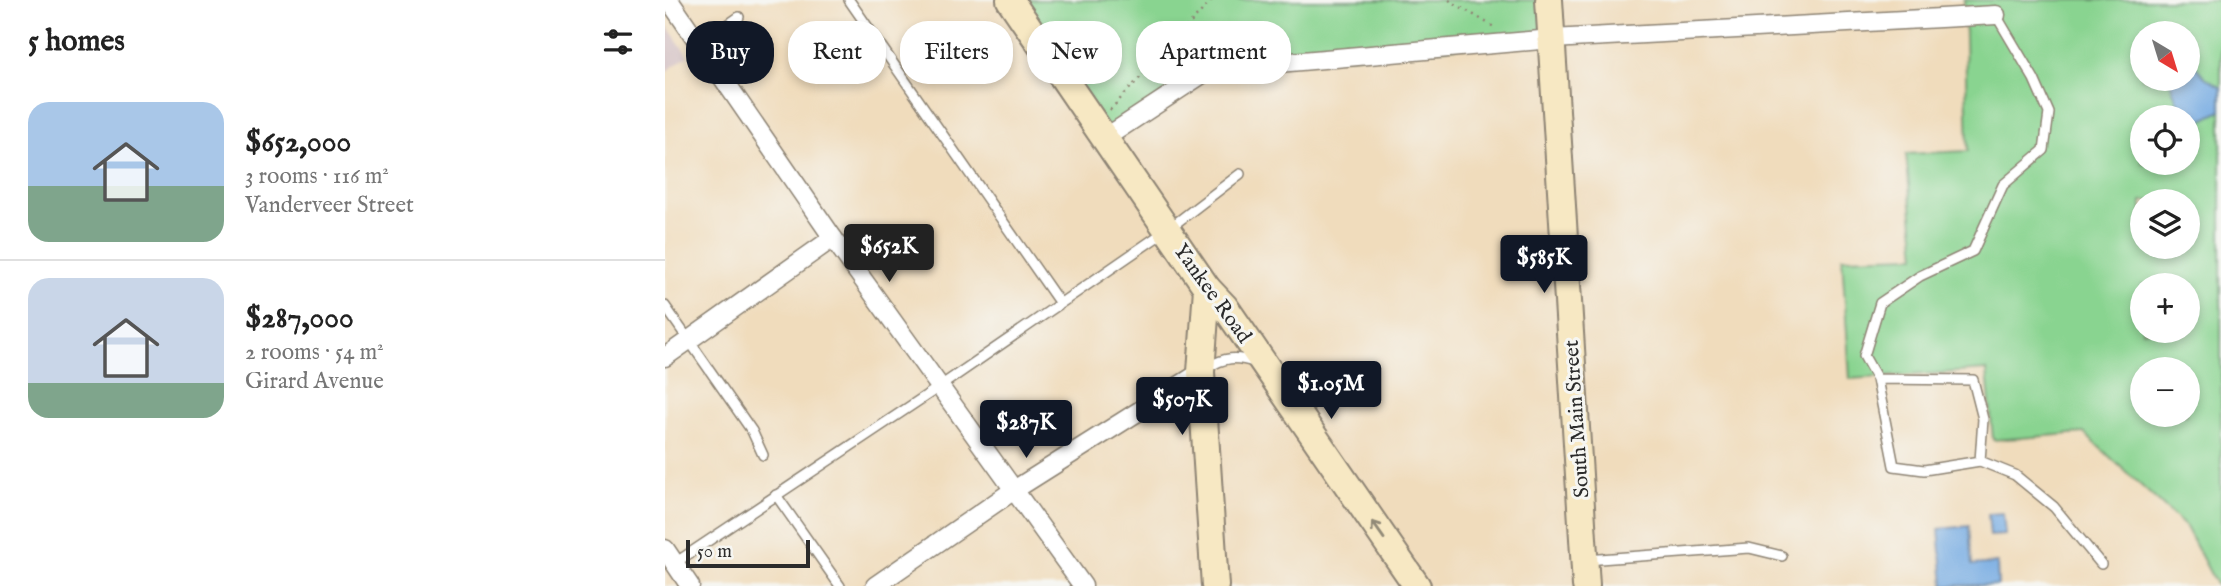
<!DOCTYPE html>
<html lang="en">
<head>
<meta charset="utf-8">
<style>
  :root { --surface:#fff; --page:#f2f2f2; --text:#222; --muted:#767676; --line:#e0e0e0; --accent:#111827 }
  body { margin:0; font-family:"IM FELL English",serif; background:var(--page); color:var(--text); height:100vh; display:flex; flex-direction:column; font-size:26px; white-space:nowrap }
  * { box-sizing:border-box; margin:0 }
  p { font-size:23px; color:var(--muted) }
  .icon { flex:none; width:38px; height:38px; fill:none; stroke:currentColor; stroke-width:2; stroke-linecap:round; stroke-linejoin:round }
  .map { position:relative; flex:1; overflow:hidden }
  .drawer { display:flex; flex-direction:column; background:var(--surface); width:665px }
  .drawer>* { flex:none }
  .hud { position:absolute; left:21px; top:21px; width:665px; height:63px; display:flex; gap:14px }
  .needle { width:46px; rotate:142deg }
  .tools { position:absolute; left:1465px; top:21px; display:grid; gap:14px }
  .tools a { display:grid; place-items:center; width:70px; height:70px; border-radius:50%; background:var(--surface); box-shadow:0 4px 10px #0003; font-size:35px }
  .scale { position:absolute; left:21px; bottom:18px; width:124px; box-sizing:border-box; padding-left:7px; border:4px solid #2b2b2b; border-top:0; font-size:19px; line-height:24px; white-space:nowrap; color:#2b2b2b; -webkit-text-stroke:5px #f6f6f2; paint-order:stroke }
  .price { position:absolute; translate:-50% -60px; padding:0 16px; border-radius:7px; background:var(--accent); color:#fff; font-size:23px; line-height:46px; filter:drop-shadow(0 2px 4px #0008) }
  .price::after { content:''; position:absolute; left:50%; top:42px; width:21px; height:16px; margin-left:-10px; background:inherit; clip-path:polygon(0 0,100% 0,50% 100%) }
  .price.on { background:#222; color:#fff }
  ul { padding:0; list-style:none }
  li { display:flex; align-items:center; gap:21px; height:175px; padding:0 28px }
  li+li { border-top:2px solid var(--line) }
  li span { display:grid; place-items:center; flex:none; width:196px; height:140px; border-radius:21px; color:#555 }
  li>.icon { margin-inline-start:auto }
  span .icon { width:84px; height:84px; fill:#fffc; stroke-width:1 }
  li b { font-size:30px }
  h2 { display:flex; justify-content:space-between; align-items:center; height:84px; padding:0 28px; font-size:30px }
  .tag { padding:0 24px; border-radius:28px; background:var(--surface); box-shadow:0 4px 10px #0003; font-size:24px; line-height:63px }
  .tag.on { background:var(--accent); color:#fff }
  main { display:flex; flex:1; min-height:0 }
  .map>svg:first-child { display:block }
</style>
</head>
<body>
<main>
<section class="drawer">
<h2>5 homes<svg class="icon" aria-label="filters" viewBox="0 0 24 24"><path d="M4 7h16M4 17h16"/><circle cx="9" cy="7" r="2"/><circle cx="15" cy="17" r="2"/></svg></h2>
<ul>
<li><span style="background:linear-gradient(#a9c7e8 60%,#7fa58c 0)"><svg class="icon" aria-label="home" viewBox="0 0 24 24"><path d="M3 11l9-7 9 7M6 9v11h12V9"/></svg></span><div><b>$652,000</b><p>3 rooms · 116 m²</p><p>Vanderveer Street</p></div></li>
<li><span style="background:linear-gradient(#c9d6e8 75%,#7fa58c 0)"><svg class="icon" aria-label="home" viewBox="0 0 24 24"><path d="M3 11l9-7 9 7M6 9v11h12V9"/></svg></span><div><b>$287,000</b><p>2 rooms · 54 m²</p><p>Girard Avenue</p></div></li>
</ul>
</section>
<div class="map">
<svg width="1556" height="586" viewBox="0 0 1556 586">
  <rect width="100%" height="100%" fill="#f6f6f2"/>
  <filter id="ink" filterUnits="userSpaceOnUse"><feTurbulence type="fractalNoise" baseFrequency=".0143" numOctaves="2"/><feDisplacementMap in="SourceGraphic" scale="14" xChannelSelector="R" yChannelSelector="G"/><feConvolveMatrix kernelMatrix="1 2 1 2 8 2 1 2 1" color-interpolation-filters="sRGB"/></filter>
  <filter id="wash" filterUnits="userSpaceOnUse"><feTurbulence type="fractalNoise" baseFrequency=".00686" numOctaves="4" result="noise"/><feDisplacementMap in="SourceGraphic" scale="28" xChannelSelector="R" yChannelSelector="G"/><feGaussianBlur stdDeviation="1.57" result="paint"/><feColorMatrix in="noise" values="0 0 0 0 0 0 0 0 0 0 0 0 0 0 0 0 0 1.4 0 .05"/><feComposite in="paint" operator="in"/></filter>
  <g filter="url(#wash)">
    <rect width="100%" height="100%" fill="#f0dcbc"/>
    <polygon fill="#d2bec1" points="0,23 23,56 0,72"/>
    <g fill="#89d490" stroke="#5a805e" stroke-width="2" fill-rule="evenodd">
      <polygon points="345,0 884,0 887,39 545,69 440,138"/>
      <path d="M1299 0H1556V586H1552L1521 527 1419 433 1328 440 1322 370 1185 379 1177 258 1251 256 1241 154 1303 151ZM1477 33H1522V79H1477ZM1477 117H1522V163H1477ZM1477 201H1522V247H1477ZM1477 285H1522V331H1477ZM1477 369H1522V415H1477Z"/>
    </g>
    <g fill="#75aae2" stroke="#506a86" stroke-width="2">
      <polygon points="1523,58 1540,77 1556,87 1556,111 1534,122 1516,112 1504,79 1522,79"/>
      <polygon points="1338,513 1340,535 1325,536 1323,514"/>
      <polygon points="1304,526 1307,565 1332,563 1333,585 1279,586 1274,529"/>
    </g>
  </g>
  <g filter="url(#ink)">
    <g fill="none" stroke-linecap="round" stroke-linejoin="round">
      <g stroke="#8e8474" stroke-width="12">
        <g id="lane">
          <polyline points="184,0 394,302"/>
          <polyline points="38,47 51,33 74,17"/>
          <polyline points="0,306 87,431 98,455"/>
          <path d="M542 368C559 357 571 356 591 363"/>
          <polyline points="1212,379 1308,380 1318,419 1315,461 1259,470 1229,466 1212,379 1199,356 1215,303 1255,276 1308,251 1338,185 1379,150 1384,113 1369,79 1331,15"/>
          <polyline points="1315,461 1350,475 1389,507 1436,564"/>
          <polyline points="111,495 175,586"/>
          <polyline points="921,560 1084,548 1117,556"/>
          <polyline points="10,563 274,387 502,230 575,174"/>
        </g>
      </g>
      <g stroke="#8e8474" stroke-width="21">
        <g id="street">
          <polyline points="4,0 168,238 418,586"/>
          <polyline points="440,138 545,69 887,39 1331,15"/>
          <polyline points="0,357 168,238"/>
          <polyline points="0,549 25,586"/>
          <polyline points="210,586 349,490 536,372"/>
        </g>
      </g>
      <g stroke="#8e8474" stroke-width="30">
        <g id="secondary">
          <polyline points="345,0 542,288 560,307 752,586"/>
          <polyline points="884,0 921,586"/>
          <polyline points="542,288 536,372 550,586"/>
        </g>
      </g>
      <g stroke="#8e8474" stroke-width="2.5" stroke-dasharray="2 5" stroke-linecap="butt">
        <polyline points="784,0 829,27"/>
        <polyline points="445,110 547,0"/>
      </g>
      <use href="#lane" stroke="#fff" stroke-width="9"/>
      <use href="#street" stroke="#fff" stroke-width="18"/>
      <use href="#secondary" stroke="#f7e8c3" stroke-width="26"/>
    </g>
    <defs><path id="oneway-shaft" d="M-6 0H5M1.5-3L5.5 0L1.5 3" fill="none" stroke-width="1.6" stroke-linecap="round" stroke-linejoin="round" transform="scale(1.75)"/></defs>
    <use stroke="#918a77" href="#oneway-shaft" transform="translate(713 530) rotate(-125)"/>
  </g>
  <g text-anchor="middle" stroke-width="6" stroke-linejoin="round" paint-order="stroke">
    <g font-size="21" fill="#2b2b2b" stroke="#f6f6f2">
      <text transform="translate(548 293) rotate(54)" y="7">Yankee Road</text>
      <text transform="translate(911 419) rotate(-94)" y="7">South Main Street</text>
    </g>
  </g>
</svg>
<div class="tools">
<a><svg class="needle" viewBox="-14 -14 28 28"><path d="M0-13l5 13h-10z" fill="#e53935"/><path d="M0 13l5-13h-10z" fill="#767676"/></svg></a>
<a><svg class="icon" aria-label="locate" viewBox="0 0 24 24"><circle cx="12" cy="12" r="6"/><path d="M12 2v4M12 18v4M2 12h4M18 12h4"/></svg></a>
<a><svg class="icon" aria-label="layers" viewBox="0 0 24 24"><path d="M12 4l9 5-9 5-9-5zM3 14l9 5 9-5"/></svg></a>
<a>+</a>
<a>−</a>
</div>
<div class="scale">50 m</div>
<b class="price on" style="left:224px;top:284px">$652K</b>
<b class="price" style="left:879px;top:295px">$585K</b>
<b class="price" style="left:666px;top:421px">$1.05M</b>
<b class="price" style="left:517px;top:437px">$507K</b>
<b class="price" style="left:361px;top:460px">$287K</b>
<div class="hud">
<a class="tag on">Buy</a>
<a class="tag">Rent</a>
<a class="tag">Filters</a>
<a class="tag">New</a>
<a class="tag">Apartment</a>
</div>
</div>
</main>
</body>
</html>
